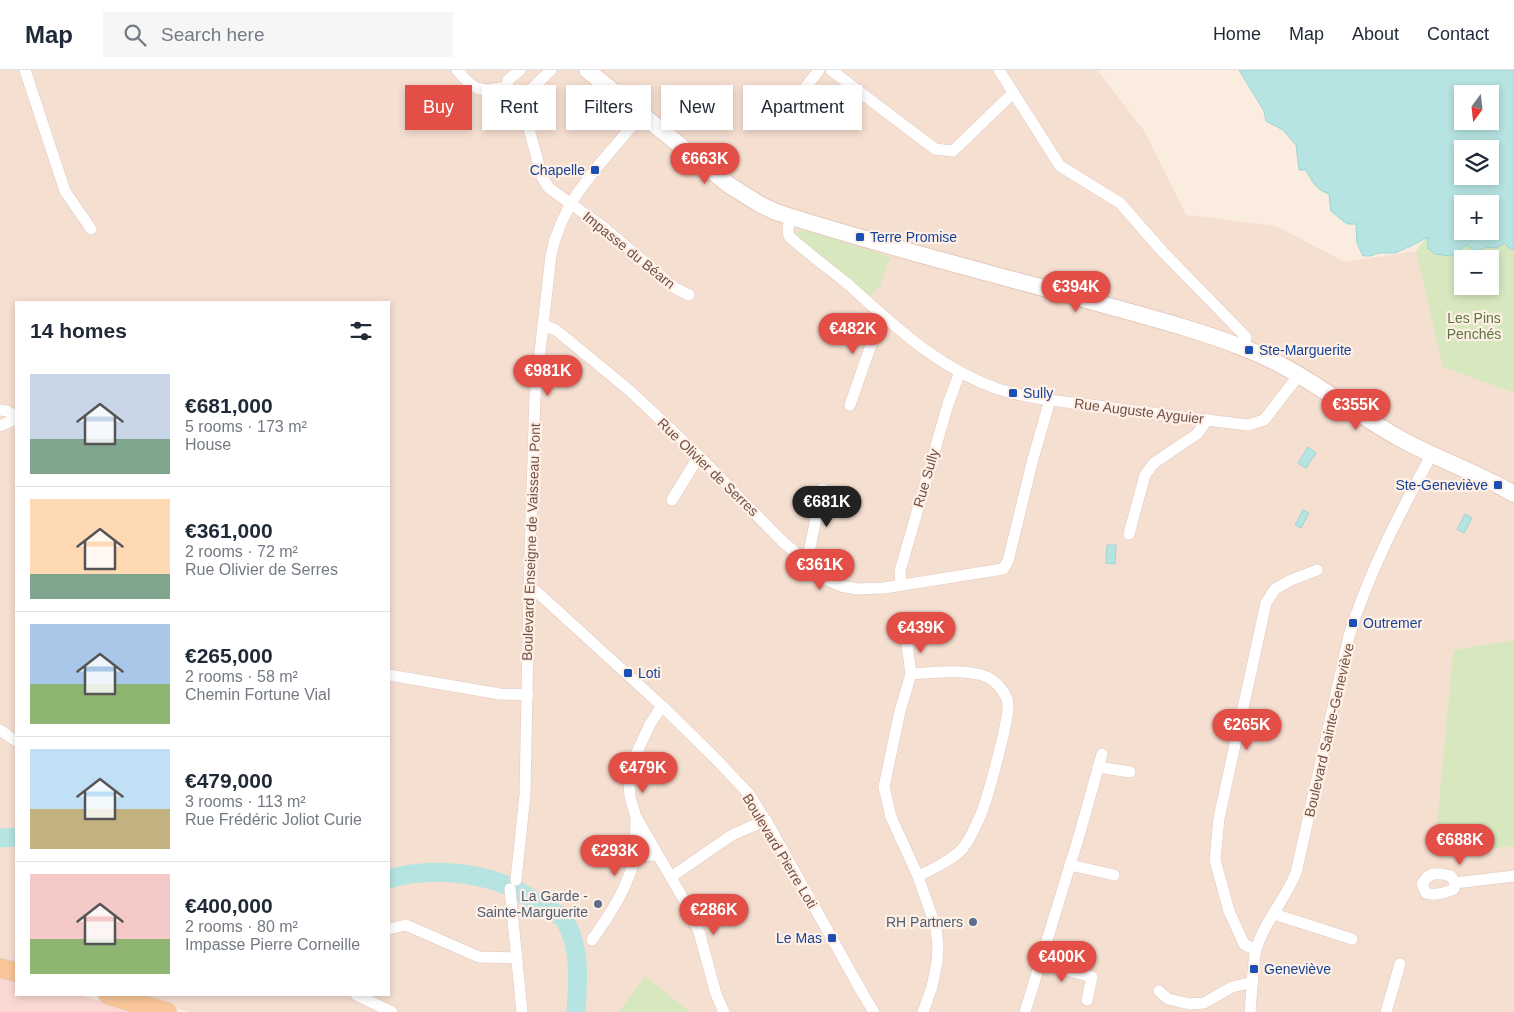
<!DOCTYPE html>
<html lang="en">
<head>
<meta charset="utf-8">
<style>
  :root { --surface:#fff; --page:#f6f6f7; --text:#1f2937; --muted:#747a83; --line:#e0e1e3; --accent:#e34f47 }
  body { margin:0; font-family:Helvetica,sans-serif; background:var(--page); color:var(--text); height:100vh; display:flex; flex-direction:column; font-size:19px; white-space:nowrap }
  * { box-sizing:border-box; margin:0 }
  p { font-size:16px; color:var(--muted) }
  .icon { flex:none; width:28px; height:28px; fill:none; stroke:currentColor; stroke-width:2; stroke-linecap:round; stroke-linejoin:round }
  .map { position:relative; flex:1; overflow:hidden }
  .sheet { position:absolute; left:15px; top:231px; width:375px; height:695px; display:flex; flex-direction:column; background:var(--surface); border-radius:0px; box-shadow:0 2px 8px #0003 }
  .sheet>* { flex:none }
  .banner { position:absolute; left:405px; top:15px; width:475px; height:45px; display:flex; gap:10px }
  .needle { width:32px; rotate:195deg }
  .tools { position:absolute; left:1454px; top:15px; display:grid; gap:10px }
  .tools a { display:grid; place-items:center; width:45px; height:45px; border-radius:0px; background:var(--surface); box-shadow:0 2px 8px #0003; font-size:25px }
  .price { position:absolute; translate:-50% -42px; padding:0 11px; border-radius:18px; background:var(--accent); color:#fff; font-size:16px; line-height:32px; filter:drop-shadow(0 1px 2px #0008) }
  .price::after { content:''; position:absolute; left:50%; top:30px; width:15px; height:11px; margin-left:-8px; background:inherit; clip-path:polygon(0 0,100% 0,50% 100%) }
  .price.active { background:#222; color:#fff }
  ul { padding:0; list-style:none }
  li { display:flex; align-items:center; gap:15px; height:125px; padding:0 15px }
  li+li { border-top:1px solid var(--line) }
  li span { display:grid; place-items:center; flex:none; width:140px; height:100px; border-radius:0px; color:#555 }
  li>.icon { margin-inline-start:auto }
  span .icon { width:60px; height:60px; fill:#fffc; stroke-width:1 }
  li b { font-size:21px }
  h2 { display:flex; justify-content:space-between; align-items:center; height:60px; padding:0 15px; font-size:21px }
  .pill { padding:0 18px; border-radius:0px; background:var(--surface); box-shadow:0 2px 8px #0003; font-size:18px; line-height:45px }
  .pill.active { background:var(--accent); color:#fff }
  header { display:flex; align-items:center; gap:30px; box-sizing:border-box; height:70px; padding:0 25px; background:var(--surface); border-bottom:1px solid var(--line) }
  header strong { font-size:24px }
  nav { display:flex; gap:28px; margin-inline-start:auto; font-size:18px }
  .search { width:350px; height:45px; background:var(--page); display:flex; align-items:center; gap:12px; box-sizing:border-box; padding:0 18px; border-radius:0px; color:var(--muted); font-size:19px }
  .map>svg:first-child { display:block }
</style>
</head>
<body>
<header>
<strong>Map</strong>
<div class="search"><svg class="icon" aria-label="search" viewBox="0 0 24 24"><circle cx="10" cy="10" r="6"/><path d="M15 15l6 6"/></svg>Search here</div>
<nav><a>Home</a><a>Map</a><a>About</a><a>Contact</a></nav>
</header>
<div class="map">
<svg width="1514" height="942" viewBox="0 0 1514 942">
  <rect width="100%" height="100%" fill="#fbece0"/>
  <polygon fill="#f5dfd1" points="0,0 1097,0 1145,62 1186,145 1276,156 1345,192 1416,181 1437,185 1443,297 1514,323 1514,570 1453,580 1434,786 1514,776 1514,942 190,942 130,925 389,925 389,232 16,232 16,895 0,891"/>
  <polygon fill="#fcd8d3" points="0,904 16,908 16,925 78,925 140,942 0,942"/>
  <g fill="#d7e8bf" fill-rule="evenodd">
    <polygon points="808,160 890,187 880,216 868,228 797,167 798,161"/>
    <path d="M1428 166 1467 175 1476 181 1487 177 1496 178 1505 173 1508 177 1514 180V323L1443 297 1416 181ZM1462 189H1490V216H1462Z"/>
    <polygon points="1514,570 1514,776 1434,786 1453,580"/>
    <polygon points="645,906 690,942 619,942"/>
  </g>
  <g fill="#b5e4e2" stroke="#9cd5d4" fill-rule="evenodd">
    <path d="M1239 0H1514V180L1508 177 1505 173 1496 178 1487 177 1476 182 1467 175 1451 186 1435 184 1428 178V167L1411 176 1395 183H1379L1370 186H1363L1357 173 1356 154H1347L1331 141 1329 124C1315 119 1313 112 1306 100H1299L1296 75 1283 60 1266 51 1264 41ZM1462 24H1490V51H1462ZM1462 79H1490V106H1462ZM1462 134H1490V161H1462Z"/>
    <polygon points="1308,377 1316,383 1306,398 1298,393"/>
    <polygon points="1303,440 1309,443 1301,458 1295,455"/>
    <polygon points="1465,444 1472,448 1464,463 1457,459"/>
    <polygon points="1107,475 1116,475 1115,494 1106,493"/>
  </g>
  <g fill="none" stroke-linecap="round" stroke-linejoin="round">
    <g stroke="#b5e4e2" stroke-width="19">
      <polyline points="0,768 16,767"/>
      <path d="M389 809C426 798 473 801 509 816 520 821 531 829 541 836 549 840 563 845 566 852 581 881 578 911 576 942"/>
    </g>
    <g stroke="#e1c9bf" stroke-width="12">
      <g id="minor">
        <polyline points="25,0 65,121 91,159"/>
        <path d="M457 0C475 22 480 22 507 17"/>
        <polyline points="520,0 508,10 507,17 511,24 521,29"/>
        <polyline points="831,0 935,79 953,81 1013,23"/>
        <polyline points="999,0 1060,96 1120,133 1163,182 1246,267 1244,278"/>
        <polyline points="521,29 542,107 549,118 602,156 675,218 689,225"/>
        <polyline points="521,29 551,0"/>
        <polyline points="790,37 819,0"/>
        <path d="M790 146 788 159 789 166C808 184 830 199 850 216 896 257 939 299 998 319 1030 329 1065 332 1098 336 1148 343 1198 349 1248 355L1264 350 1299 305"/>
        <polyline points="543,255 556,260 629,320 699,386 781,470 827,510 841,516 857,519 884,518 1003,499 1008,491 1033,389 1050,330"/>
        <polyline points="850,335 873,269 882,247"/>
        <polyline points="0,340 7,341 16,346"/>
        <polyline points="0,356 16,349"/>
        <polyline points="672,430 699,386"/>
        <polyline points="1129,464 1145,405 1154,393 1197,364 1207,350"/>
        <polyline points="807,492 822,419"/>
        <polyline points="901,515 900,501 948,334 960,302"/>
        <polyline points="529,519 537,522 662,636 715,688 749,724 768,754 863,924 874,942"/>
        <polyline points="906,567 911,604"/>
        <polyline points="389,605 500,624 528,625"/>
        <polyline points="662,636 650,654 632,693 629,712 630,727 636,747 684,830 699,862 716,924 724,942"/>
        <polyline points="0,660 16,671"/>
        <polyline points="1098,697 1130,702"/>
        <polyline points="635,786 636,748"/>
        <polyline points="1070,795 1114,805"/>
        <path d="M1433 804H1442L1451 806 1455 813 1454 819C1445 823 1435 826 1426 823L1422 814 1427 807Z"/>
        <path d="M918 806C930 801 955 788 963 778 969 770 974 760 978 751 986 736 1010 647 1008 633 1006 623 996 611 987 607 967 598 932 603 911 604L900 641 884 717 891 747 918 806 936 858 938 875 937 892 932 917 923 942"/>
        <polyline points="671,807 732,765 766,750"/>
        <path d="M516 810 525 725 529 519 535 326 551 185C563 126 606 89 642 44"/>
        <polyline points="1455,813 1514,806"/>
        <polyline points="510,819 522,942"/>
        <polyline points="1274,844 1352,869"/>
        <polyline points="389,859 406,855 479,887 516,888"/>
        <path d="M592 870C610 844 628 818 635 786L658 785"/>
        <polyline points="1256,880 1244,874 1229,841 1215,790 1219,748 1266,533 1275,519 1289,511 1317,500"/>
        <polyline points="1041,893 1092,907 1087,930"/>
        <polyline points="1159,921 1168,929 1190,934 1204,933 1232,917 1253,912"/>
        <polyline points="356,925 392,942"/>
        <polyline points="1025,942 1079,766 1102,684"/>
        <path d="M1250 942C1252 924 1252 897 1256 880 1264 852 1285 830 1296 803L1349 566C1369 502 1400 442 1432 384"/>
        <polyline points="1386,942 1400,894"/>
      </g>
    </g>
    <g stroke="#e6c9bc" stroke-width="18">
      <path id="secondary" d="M587 0 729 115 761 135 776 142C878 175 983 201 1087 230 1140 245 1193 258 1244 278 1300 299 1347 339 1399 368 1436 389 1477 402 1514 424"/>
    </g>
    <g stroke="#d7cecc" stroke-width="20">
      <g id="primary">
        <polyline points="0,898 16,902"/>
        <polyline points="108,925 167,942"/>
      </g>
    </g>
    <use href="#minor" stroke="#fff" stroke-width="11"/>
    <use href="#secondary" stroke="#fff" stroke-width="16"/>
    <use href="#primary" stroke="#f9c599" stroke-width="19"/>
  </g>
  <g fill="#1a4fb4" stroke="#fff0e5" stroke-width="2">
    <rect x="590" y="95" width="10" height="10" rx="2.5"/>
    <rect x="855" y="162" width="10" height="10" rx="2.5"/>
    <rect x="1244" y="275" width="10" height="10" rx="2.5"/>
    <rect x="1008" y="318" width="10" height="10" rx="2.5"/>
    <rect x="1493" y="410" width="10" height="10" rx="2.5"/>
    <rect x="1348" y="548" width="10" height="10" rx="2.5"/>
    <rect x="623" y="598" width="10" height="10" rx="2.5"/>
    <rect x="827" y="863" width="10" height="10" rx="2.5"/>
    <rect x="1249" y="894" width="10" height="10" rx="2.5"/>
  </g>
  <g fill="#5c6f8a" stroke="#fff0e5" stroke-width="2">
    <circle cx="598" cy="834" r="5"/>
    <circle cx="973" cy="852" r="5"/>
  </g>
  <g text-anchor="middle" stroke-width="4.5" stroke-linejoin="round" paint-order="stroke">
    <g font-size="14" fill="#164399" stroke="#fff0e5" text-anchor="start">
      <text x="585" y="105" text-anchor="end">Chapelle</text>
      <text x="870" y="172">Terre Promise</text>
      <text x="1259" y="285">Ste-Marguerite</text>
      <text x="1023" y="328">Sully</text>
      <text x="1488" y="420" text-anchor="end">Ste-Geneviève</text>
      <text x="1363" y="558">Outremer</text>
      <text x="638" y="608">Loti</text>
      <text x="822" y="873" text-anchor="end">Le Mas</text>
      <text x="1264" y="904">Geneviève</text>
    </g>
    <g font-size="14" fill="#715048" stroke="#fff0e5">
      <text transform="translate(629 180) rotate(39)" y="5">Impasse du Béarn</text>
      <text transform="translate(1139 341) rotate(7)" y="5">Rue Auguste Ayguier</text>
      <text transform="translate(708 397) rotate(44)" y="5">Rue Olivier de Serres</text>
      <text transform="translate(926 408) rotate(-74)" y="5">Rue Sully</text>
      <text transform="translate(531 472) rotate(-88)" y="5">Boulevard Enseigne de Vaisseau Pont</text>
      <text transform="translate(1329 660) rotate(-77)" y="5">Boulevard Sainte-Geneviève</text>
      <text transform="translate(780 781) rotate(59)" y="5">Boulevard Pierre Loti</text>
    </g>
    <g font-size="14" fill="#5a7741" stroke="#fff0e5">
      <text x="1474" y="253">Les Pins<tspan x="1474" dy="16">Penchés</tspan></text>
    </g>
    <g font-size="14" fill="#4e5e75" stroke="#fff0e5" text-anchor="end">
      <text x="588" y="831">La Garde -<tspan x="588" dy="16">Sainte-Marguerite</tspan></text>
      <text x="963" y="857">RH Partners</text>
    </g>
  </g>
</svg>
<div class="tools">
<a><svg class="needle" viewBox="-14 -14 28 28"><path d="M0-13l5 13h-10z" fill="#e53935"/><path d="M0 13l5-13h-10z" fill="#747a83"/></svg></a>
<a><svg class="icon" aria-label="layers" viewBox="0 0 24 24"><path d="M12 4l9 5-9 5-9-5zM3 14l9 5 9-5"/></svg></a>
<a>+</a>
<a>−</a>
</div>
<b class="price" style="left:705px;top:115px">€663K</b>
<b class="price" style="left:1076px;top:243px">€394K</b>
<b class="price" style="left:853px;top:285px">€482K</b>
<b class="price" style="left:548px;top:327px">€981K</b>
<b class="price" style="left:1356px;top:361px">€355K</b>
<b class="price active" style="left:827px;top:458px">€681K</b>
<b class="price" style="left:820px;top:521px">€361K</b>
<b class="price" style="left:921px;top:584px">€439K</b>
<b class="price" style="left:1247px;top:681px">€265K</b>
<b class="price" style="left:643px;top:724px">€479K</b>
<b class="price" style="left:1460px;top:796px">€688K</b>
<b class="price" style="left:615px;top:807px">€293K</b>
<b class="price" style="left:714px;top:866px">€286K</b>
<b class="price" style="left:1062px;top:913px">€400K</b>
<div class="banner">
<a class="pill active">Buy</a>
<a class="pill">Rent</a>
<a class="pill">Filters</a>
<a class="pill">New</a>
<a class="pill">Apartment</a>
</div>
<section class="sheet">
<h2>14 homes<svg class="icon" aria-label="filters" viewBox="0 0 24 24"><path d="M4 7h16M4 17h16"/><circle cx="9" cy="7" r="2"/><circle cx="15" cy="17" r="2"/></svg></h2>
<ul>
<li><span style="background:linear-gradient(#c9d6e8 65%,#7fa58c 0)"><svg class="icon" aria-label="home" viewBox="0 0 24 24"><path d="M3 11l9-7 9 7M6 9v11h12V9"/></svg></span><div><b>€681,000</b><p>5 rooms · 173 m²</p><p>House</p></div></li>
<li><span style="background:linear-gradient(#ffd9b3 75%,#7fa58c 0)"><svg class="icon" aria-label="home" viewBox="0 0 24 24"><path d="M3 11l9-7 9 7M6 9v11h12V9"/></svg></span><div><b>€361,000</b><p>2 rooms · 72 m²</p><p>Rue Olivier de Serres</p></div></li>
<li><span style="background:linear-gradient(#a9c7e8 60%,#8fb573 0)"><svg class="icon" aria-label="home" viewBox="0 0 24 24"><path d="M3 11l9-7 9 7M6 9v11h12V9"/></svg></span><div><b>€265,000</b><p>2 rooms · 58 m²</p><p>Chemin Fortune Vial</p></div></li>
<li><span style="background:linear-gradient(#bfe0f5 60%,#c2b280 0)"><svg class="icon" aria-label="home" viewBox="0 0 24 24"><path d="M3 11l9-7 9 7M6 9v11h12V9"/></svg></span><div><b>€479,000</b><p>3 rooms · 113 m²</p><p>Rue Frédéric Joliot Curie</p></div></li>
<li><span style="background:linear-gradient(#f6c9c9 65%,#8fb573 0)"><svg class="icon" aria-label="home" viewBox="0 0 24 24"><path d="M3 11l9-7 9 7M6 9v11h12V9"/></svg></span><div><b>€400,000</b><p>2 rooms · 80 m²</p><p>Impasse Pierre Corneille</p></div></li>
</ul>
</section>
</div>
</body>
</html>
